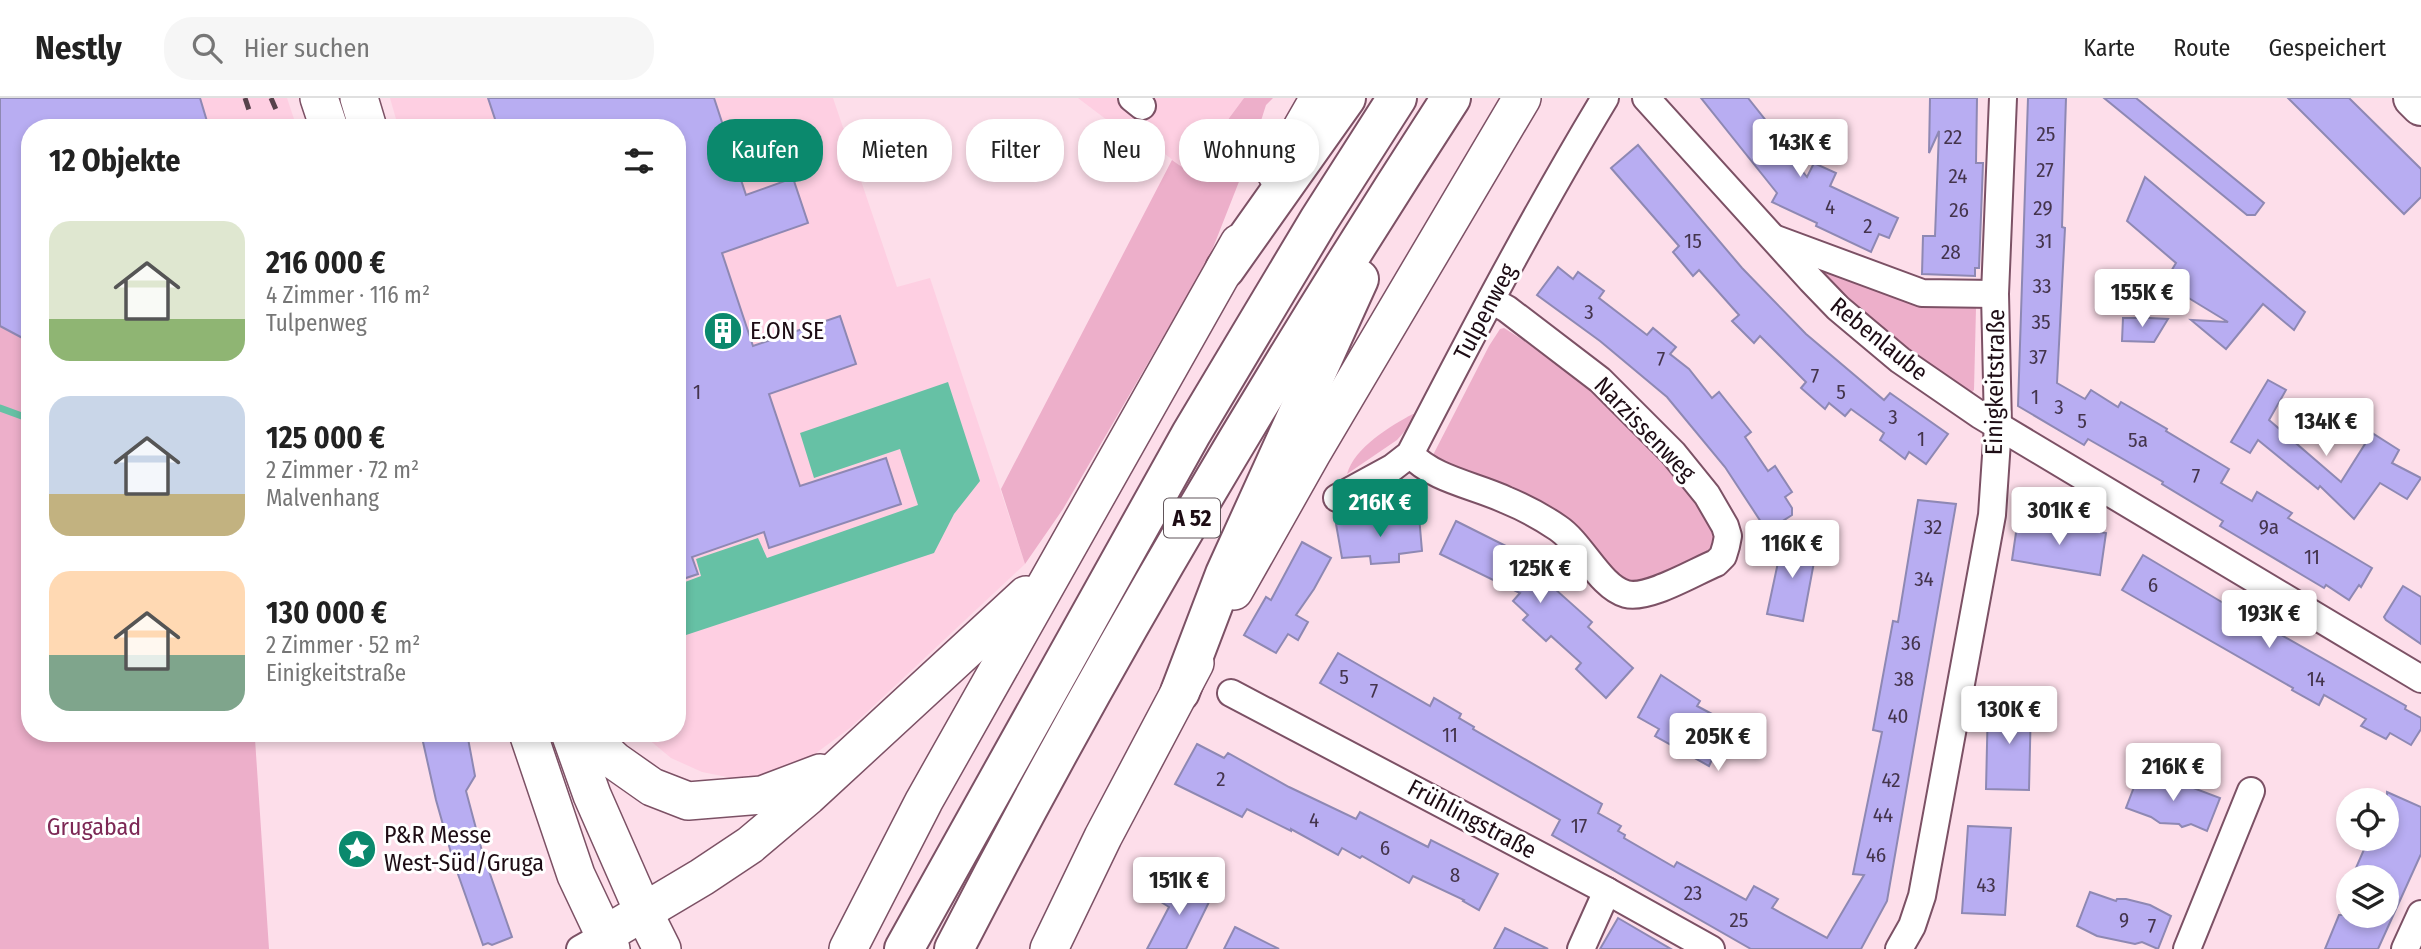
<!DOCTYPE html>
<html lang="de">
<head>
<meta charset="utf-8">
<style>
  :root { --surface:#fff; --page:#f6f6f6; --text:#222; --muted:#767676; --line:#e0e0e0; --accent:#0b896d }
  body { margin:0; font-family:"Fira Sans Condensed",sans-serif; background:var(--page); color:var(--text); height:100vh; display:flex; flex-direction:column; font-size:26px; white-space:nowrap }
  * { box-sizing:border-box; margin:0 }
  p { font-size:23px; color:var(--muted) }
  .icon { flex:none; width:38px; height:38px; fill:none; stroke:currentColor; stroke-width:2; stroke-linecap:round; stroke-linejoin:round }
  .map { position:relative; flex:1; overflow:hidden }
  .panel { position:absolute; left:21px; top:21px; width:665px; height:623px; display:flex; flex-direction:column; background:var(--surface); border-radius:28px; box-shadow:0 4px 10px #0003 }
  .panel>* { flex:none }
  .hud { position:absolute; left:707px; top:21px; width:665px; height:63px; display:flex; gap:14px }
  .fabs { position:absolute; left:2336px; top:690px; display:grid; gap:14px }
  .fabs a { display:grid; place-items:center; width:63px; height:63px; border-radius:50%; background:var(--surface); box-shadow:0 4px 10px #0003; font-size:35px }
  .price { position:absolute; translate:-50% -60px; padding:0 16px; border-radius:7px; background:#fff; color:#222; font-size:23px; line-height:46px; filter:drop-shadow(0 2px 4px #0008) }
  .price::after { content:''; position:absolute; left:50%; top:42px; width:21px; height:16px; margin-left:-10px; background:inherit; clip-path:polygon(0 0,100% 0,50% 100%) }
  .price.current { background:var(--accent); color:#fff }
  ul { padding:0; list-style:none }
  li { display:flex; align-items:center; gap:21px; height:175px; padding:0 28px }
  li span { display:grid; place-items:center; flex:none; width:196px; height:140px; border-radius:21px; color:#555 }
  li>.icon { margin-inline-start:auto }
  span .icon { width:84px; height:84px; fill:#fffc; stroke-width:1 }
  li b { font-size:30px }
  h2 { display:flex; justify-content:space-between; align-items:center; height:84px; padding:0 28px; font-size:30px }
  .tag { padding:0 24px; border-radius:28px; background:var(--surface); box-shadow:0 4px 10px #0003; font-size:24px; line-height:63px }
  .tag.current { background:var(--accent); color:#fff }
  header { display:flex; align-items:center; gap:42px; box-sizing:border-box; height:98px; padding:0 35px; background:var(--surface); border-bottom:2px solid var(--line) }
  header strong { font-size:33px }
  nav { display:flex; gap:38px; margin-inline-start:auto; font-size:24px }
  .search { width:490px; height:63px; background:var(--page); display:flex; align-items:center; gap:18px; box-sizing:border-box; padding:0 24px; border-radius:28px; color:var(--muted); font-size:26px }
  .map>svg:first-child { display:block }
</style>
</head>
<body>
<header>
<strong>Nestly</strong>
<div class="search"><svg class="icon" aria-label="search" viewBox="0 0 24 24"><circle cx="10" cy="10" r="6"/><path d="M15 15l6 6"/></svg>Hier suchen</div>
<nav><a>Karte</a><a>Route</a><a>Gespeichert</a></nav>
</header>
<div class="map">
<svg width="2421" height="851" viewBox="0 0 2421 851">
  <rect width="100%" height="100%" fill="#fddeea"/>
  <g fill="#fecfe2">
    <polygon points="0,0 287,0 297,30 30,30 30,244 0,228"/>
    <polygon points="390,0 833,0 897,189 930,180 1025,466 850,630 804,664 763,677 732,680 702,674 671,660 641,635 677,635 677,30 403,30 396,21"/>
    <polygon points="1078,0 1244,0 1188,74 1142,38 1136,44"/>
  </g>
  <g fill="#edafca">
    <polygon points="1244,0 1273,0 1266,7 1253,48 1209,160 1063,411 1025,466 1001,391 1172,62 1189,74"/>
    <polygon points="1824,163 1976,210 1974,292 1969,297 1957,293 1819,178"/>
    <polygon points="0,228 30,244 30,635 259,635 255,641 269,851 0,851"/>
    <path d="M1504 230C1536 250 1567 272 1597 296 1623 316 1715 408 1714 441 1714 447 1710 450 1706 454 1692 461 1647 487 1633 486 1619 484 1589 442 1576 431 1536 398 1486 379 1438 362L1433 357 1489 248 1500 231Z"/>
    <path d="M1413 316H1420L1397 342 1347 376C1354 350 1390 328 1413 316Z"/>
  </g>
  <polygon fill="#66c1a5" points="948,284 980,383 954,416 934,455 677,540 677,487 701,478 696,461 758,440 767,460 918,407 900,351 814,380 800,335"/>
  <g fill="none" stroke-linecap="round" stroke-linejoin="round">
    <polyline stroke="#66c1a5" stroke-width="7" points="0,310 30,321"/>
  </g>
  <g fill="#b8adf2" stroke="#8e88b3" stroke-width="2">
    <polygon points="0,0 200,0 209,30 30,30 30,244 0,228"/>
    <polygon points="488,0 714,0 746,97 793,80 808,125 722,155 753,248 840,218 856,266 769,296 800,388 886,360 901,406 769,450 764,434 692,459 698,476 677,483 677,30 498,30"/>
    <polygon points="1701,0 1748,0 1771,29 1769,31 1807,79 1814,65 1836,75 1830,88 1898,120 1889,140 1879,136 1871,154 1816,128 1817,125 1772,104 1777,95"/>
    <polygon points="1930,0 1977,0 1976,65 1983,65 1979,170 1975,170 1975,178 1922,176 1923,138 1935,138 1939,33 1929,55"/>
    <polygon points="2028,0 2066,0 2062,129 2065,130 2057,285 2085,301 2091,292 2118,309 2121,304 2167,331 2166,333 2229,371 2221,385 2252,403 2257,394 2292,415 2288,420 2372,470 2361,489 2359,487 2349,502 2326,487 2324,490 2220,428 2223,423 2162,386 2163,384 2088,341 2084,347 2018,308"/>
    <polygon points="2104,0 2136,0 2264,105 2255,117 2247,117"/>
    <polygon points="2288,0 2349,0 2421,71 2421,99 2404,116"/>
    <polygon points="1638,47 1742,170 1806,236 1884,302 1890,295 1948,336 1926,366 1909,354 1905,361 1892,351 1880,342 1884,335 1851,311 1845,318 1829,305 1825,311 1801,290 1806,284 1760,238 1754,245 1732,223 1739,217 1699,172 1693,178 1673,154 1679,148 1611,70"/>
    <polygon points="2145,79 2305,214 2294,232 2263,206 2226,251 2191,222 2228,224 2164,185 2176,165 2127,123"/>
    <polygon points="1558,169 1573,181 1578,174 1604,193 1599,200 1647,237 1653,230 1676,249 1670,256 1689,271 1712,300 1719,294 1751,334 1745,339 1768,373 1775,368 1792,394 1785,399 1792,410 1792,417 1767,433 1725,369 1667,299 1600,243 1537,197"/>
    <polygon points="2123,220 2149,220 2168,221 2154,244 2122,243"/>
    <polygon points="2268,282 2286,292 2269,322 2341,384 2372,335 2399,352 2392,365 2421,380 2407,401 2380,385 2354,421 2320,388 2318,391 2258,342 2250,355 2231,344"/>
    <polygon points="1918,402 1956,406 1887,803 1861,851 1751,851 1552,737 1560,722 1320,585 1338,555 1430,608 1434,600 1461,616 1459,620 1474,629 1473,631 1602,706 1598,715 1621,728 1618,733 1625,737 1624,740 1674,769 1677,764 1746,802 1754,788 1778,801 1772,810 1827,840 1864,777 1853,776 1882,634 1873,632 1893,523 1898,524"/>
    <polygon points="1419,418 1422,453 1399,456 1399,464 1371,466 1370,458 1342,460 1336,426"/>
    <polygon points="2018,421 2106,435 2100,477 2012,462"/>
    <polygon points="1456,423 1518,454 1517,457 1592,524 1588,529 1633,570 1606,600 1576,571 1581,565 1551,538 1546,543 1523,522 1528,517 1513,503 1520,495 1440,456"/>
    <polygon points="1783,441 1817,448 1803,523 1767,516"/>
    <polygon points="1302,444 1331,460 1314,491 1296,517 1308,524 1298,542 1288,536 1276,555 1244,537 1266,499 1271,502"/>
    <polygon points="2143,457 2225,506 2227,503 2245,514 2251,513 2254,520 2269,530 2406,608 2405,611 2421,620 2421,631 2411,647 2390,635 2386,641 2361,628 2366,621 2324,597 2319,607 2292,592 2293,590 2122,492"/>
    <polygon points="2403,488 2421,499 2421,546 2386,522 2384,519"/>
    <polygon points="1661,577 1700,603 1697,608 1729,625 1709,668 1655,638 1659,631 1638,619"/>
    <polygon points="1988,605 2031,605 2029,692 1986,691"/>
    <polygon points="421,635 467,635 475,678 466,693 482,753 512,839 492,847 488,845 483,847 453,762 436,702"/>
    <polygon points="1197,646 1224,660 1228,655 1289,689 1356,721 1360,714 1428,749 1431,742 1498,776 1479,812 1463,803 1464,802 1413,778 1409,785 1362,758 1360,760 1342,750 1338,757 1291,731 1291,733 1247,711 1242,719 1175,686"/>
    <polygon points="2139,676 2164,688 2166,683 2175,683 2220,700 2207,733 2191,726 2182,729 2179,726 2160,725 2151,719 2126,710"/>
    <polygon points="2387,694 2421,709 2421,756 2378,851 2325,851 2339,817 2387,817 2387,779 2352,779 2369,740 2387,740"/>
    <polygon points="1968,728 2011,730 2005,817 1962,815"/>
    <polygon points="1172,781 1211,800 1186,851 1147,851 1169,809 1161,804"/>
    <polygon points="2090,794 2116,803 2117,801 2126,801 2150,807 2171,818 2158,851 2142,844 2135,846 2097,838 2077,828"/>
    <polygon points="1618,820 1671,851 1600,851"/>
    <polygon points="1235,829 1279,851 1224,851"/>
    <polygon points="1505,830 1548,851 1494,851"/>
  </g>
  <g fill="none" stroke-linecap="round" stroke-linejoin="round">
    <g stroke="#7c5165" stroke-width="30">
      <g id="minor">
        <polyline points="1132,0 1142,8"/>
        <polyline points="1646,0 1811,182 1838,210 1900,262 1980,317 2421,581"/>
        <polyline points="1776,141 1922,195 1995,196"/>
        <path d="M1410 356C1435 382 1474 387 1506 402 1523 409 1542 419 1558 430 1582 446 1600 489 1626 496 1648 502 1694 474 1716 465L1723 458 1726 448 1728 438 1725 428 1707 397 1673 355 1600 282 1507 211 1491 202"/>
        <path d="M1337 400 1392 370 1410 356C1472 236 1535 116 1605 0"/>
        <polyline points="1231,595 1607,793 1711,851"/>
        <polyline points="580,851 603,838"/>
        <polyline points="1581,851 1607,793"/>
        <polyline points="1899,851 1912,828 1922,798 1992,417 1998,328 1995,196 2003,0"/>
        <polyline points="2187,851 2251,693"/>
        <polyline points="2405,851 2421,816"/>
      </g>
    </g>
    <g stroke="#7c5165" stroke-width="40">
      <g id="secondary">
        <polyline points="319,0 329,30"/>
        <polyline points="359,0 368,30"/>
        <polyline points="1276,75 1319,0"/>
        <polyline points="1234,493 1312,355 1522,0"/>
        <polyline points="528,635 576,777 611,851"/>
        <polyline points="570,635 592,697 643,813 662,851"/>
        <polyline points="585,635 615,663 652,689 688,703 762,697 820,675"/>
        <polyline points="603,838 702,779 750,747 808,698 1026,497"/>
        <polyline points="848,851 924,703 1239,145"/>
        <polyline points="1049,851 1103,739 1195,565"/>
      </g>
    </g>
    <g stroke="#7c5165" stroke-width="42">
      <polyline id="primary" points="2413,0 2421,8"/>
    </g>
    <g stroke="#7c5165" stroke-width="42">
      <g id="motorway">
        <polyline points="1225,171 1346,0"/>
        <polyline points="1180,594 1225,476 1359,181"/>
        <polyline points="904,851 1191,336 1319,122 1397,0"/>
        <path d="M954 851C1104 559 1272 276 1451 0"/>
      </g>
    </g>
    <use href="#minor" stroke="#fff" stroke-width="26"/>
    <use href="#secondary" stroke="#fff" stroke-width="37"/>
    <use href="#primary" stroke="#fff" stroke-width="38"/>
    <use href="#motorway" stroke="#fff" stroke-width="38"/>
    <g stroke="#57424b" stroke-width="5" stroke-dasharray="12 12" stroke-linecap="butt">
      <polyline points="245,0 255,30"/>
      <polyline points="271,0 284,30"/>
    </g>
  </g>
  <defs>
    <g id="building-disc" transform="scale(2.0125)"><circle r="9.5" fill="#0b896d" stroke="#fff"/><path d="M-4-6H4V6H1V3H-1V6H-4ZM-2.5-4.3h1.7v1.8h-1.7ZM.8-4.3h1.7v1.8H.8ZM-2.5-1h1.7V.8h-1.7ZM.8-1h1.7V.8H.8Z" fill="#fff"/></g>
    <g id="sight-disc" transform="scale(2.0125)"><circle r="9.5" fill="#0b896d" stroke="#fff"/><path d="M0-6L1.8-2.2L6-1.7L2.9 1.2L3.7 5.4L0 3.3L-3.7 5.4L-2.9 1.2L-6-1.7L-1.8-2.2Z" fill="#fff"/></g>
  </defs>
  <g fill-rule="evenodd">
    <use href="#building-disc" x="723" y="233"/>
    <use href="#sight-disc" x="357" y="751"/>
  </g>
  <g text-anchor="middle" stroke-width="6" stroke-linejoin="round" paint-order="stroke">
    <g font-size="21" fill="#44344c">
      <text x="2046" y="43">25</text>
      <text x="1953" y="46">22</text>
      <text x="2045" y="79">27</text>
      <text x="1958" y="85">24</text>
      <text x="1830" y="116">4</text>
      <text x="2043" y="117">29</text>
      <text x="1959" y="119">26</text>
      <text x="1868" y="135">2</text>
      <text x="1693" y="150">15</text>
      <text x="2044" y="150">31</text>
      <text x="1951" y="161">28</text>
      <text x="2042" y="195">33</text>
      <text x="1589" y="221">3</text>
      <text x="2041" y="231">35</text>
      <text x="2038" y="266">37</text>
      <text x="1661" y="268">7</text>
      <text x="1815" y="285">7</text>
      <text x="697" y="301">1</text>
      <text x="1841" y="301">5</text>
      <text x="2035" y="306">1</text>
      <text x="2059" y="316">3</text>
      <text x="1893" y="326">3</text>
      <text x="2082" y="330">5</text>
      <text x="1921" y="348">1</text>
      <text x="2138" y="349">5a</text>
      <text x="2196" y="385">7</text>
      <text x="1933" y="436">32</text>
      <text x="2269" y="436">9a</text>
      <text x="2312" y="466">11</text>
      <text x="1924" y="488">34</text>
      <text x="2153" y="494">6</text>
      <text x="1911" y="552">36</text>
      <text x="1344" y="586">5</text>
      <text x="1904" y="588">38</text>
      <text x="2316" y="588">14</text>
      <text x="1374" y="600">7</text>
      <text x="1898" y="625">40</text>
      <text x="1450" y="644">11</text>
      <text x="1221" y="688">2</text>
      <text x="1891" y="689">42</text>
      <text x="1883" y="724">44</text>
      <text x="1314" y="729">4</text>
      <text x="1579" y="735">17</text>
      <text x="1385" y="757">6</text>
      <text x="1876" y="764">46</text>
      <text x="1455" y="784">8</text>
      <text x="1986" y="794">43</text>
      <text x="1693" y="802">23</text>
      <text x="1739" y="829">25</text>
      <text x="2124" y="829">9</text>
      <text x="2152" y="835">7</text>
    </g>
    <rect fill="#fff" stroke="#61555a" stroke-width="2" x="1164" y="400.5" width="56" height="39" rx="5"/>
    <g font-size="23" font-weight="bold" fill="#1d0c14">
      <text x="1192" y="428">A 52</text>
    </g>
    <g font-size="24" fill="#1d0c14" stroke="#fff">
      <text transform="translate(1485 214) rotate(-62)" y="8">Tulpenweg</text>
      <text transform="translate(1879 241) rotate(39)" y="8">Rebenlaube</text>
      <text transform="translate(1995 284) rotate(-89)" y="8">Einigkeitstraße</text>
      <text transform="translate(1645 331) rotate(46)" y="8">Narzissenweg</text>
      <text transform="translate(1472 721) rotate(28)" y="8">Frühlingstraße</text>
    </g>
    <g font-size="24" fill="#1d0c14" stroke="#fff" text-anchor="start">
      <text x="750" y="241">E.ON SE</text>
      <text x="384" y="745">P&amp;R Messe<tspan x="384" dy="28">West-Süd/Gruga</tspan></text>
    </g>
    <g font-size="24" fill="#7d2855" stroke="#fff">
      <text x="94" y="737">Grugabad</text>
    </g>
  </g>
</svg>
<div class="fabs">
<a><svg class="icon" aria-label="locate" viewBox="0 0 24 24"><circle cx="12" cy="12" r="6"/><path d="M12 2v4M12 18v4M2 12h4M18 12h4"/></svg></a>
<a><svg class="icon" aria-label="layers" viewBox="0 0 24 24"><path d="M12 4l9 5-9 5-9-5zM3 14l9 5 9-5"/></svg></a>
</div>
<b class="price" style="left:1800px;top:81px">143K €</b>
<b class="price" style="left:2142px;top:231px">155K €</b>
<b class="price" style="left:2326px;top:360px">134K €</b>
<b class="price current" style="left:1380px;top:441px">216K €</b>
<b class="price" style="left:2059px;top:449px">301K €</b>
<b class="price" style="left:1792px;top:482px">116K €</b>
<b class="price" style="left:1540px;top:507px">125K €</b>
<b class="price" style="left:2269px;top:552px">193K €</b>
<b class="price" style="left:2009px;top:648px">130K €</b>
<b class="price" style="left:1718px;top:675px">205K €</b>
<b class="price" style="left:2173px;top:705px">216K €</b>
<b class="price" style="left:1179px;top:819px">151K €</b>
<div class="hud">
<a class="tag current">Kaufen</a>
<a class="tag">Mieten</a>
<a class="tag">Filter</a>
<a class="tag">Neu</a>
<a class="tag">Wohnung</a>
</div>
<section class="panel">
<h2>12 Objekte<svg class="icon" aria-label="filters" viewBox="0 0 24 24"><path d="M4 7h16M4 17h16"/><circle cx="9" cy="7" r="2"/><circle cx="15" cy="17" r="2"/></svg></h2>
<ul>
<li><span style="background:linear-gradient(#dfe7d0 70%,#8fb573 0)"><svg class="icon" aria-label="home" viewBox="0 0 24 24"><path d="M3 11l9-7 9 7M6 9v11h12V9"/></svg></span><div><b>216 000 €</b><p>4 Zimmer · 116 m²</p><p>Tulpenweg</p></div></li>
<li><span style="background:linear-gradient(#c9d6e8 70%,#c2b280 0)"><svg class="icon" aria-label="home" viewBox="0 0 24 24"><path d="M3 11l9-7 9 7M6 9v11h12V9"/></svg></span><div><b>125 000 €</b><p>2 Zimmer · 72 m²</p><p>Malvenhang</p></div></li>
<li><span style="background:linear-gradient(#ffd9b3 60%,#7fa58c 0)"><svg class="icon" aria-label="home" viewBox="0 0 24 24"><path d="M3 11l9-7 9 7M6 9v11h12V9"/></svg></span><div><b>130 000 €</b><p>2 Zimmer · 52 m²</p><p>Einigkeitstraße</p></div></li>
</ul>
</section>
</div>
</body>
</html>
